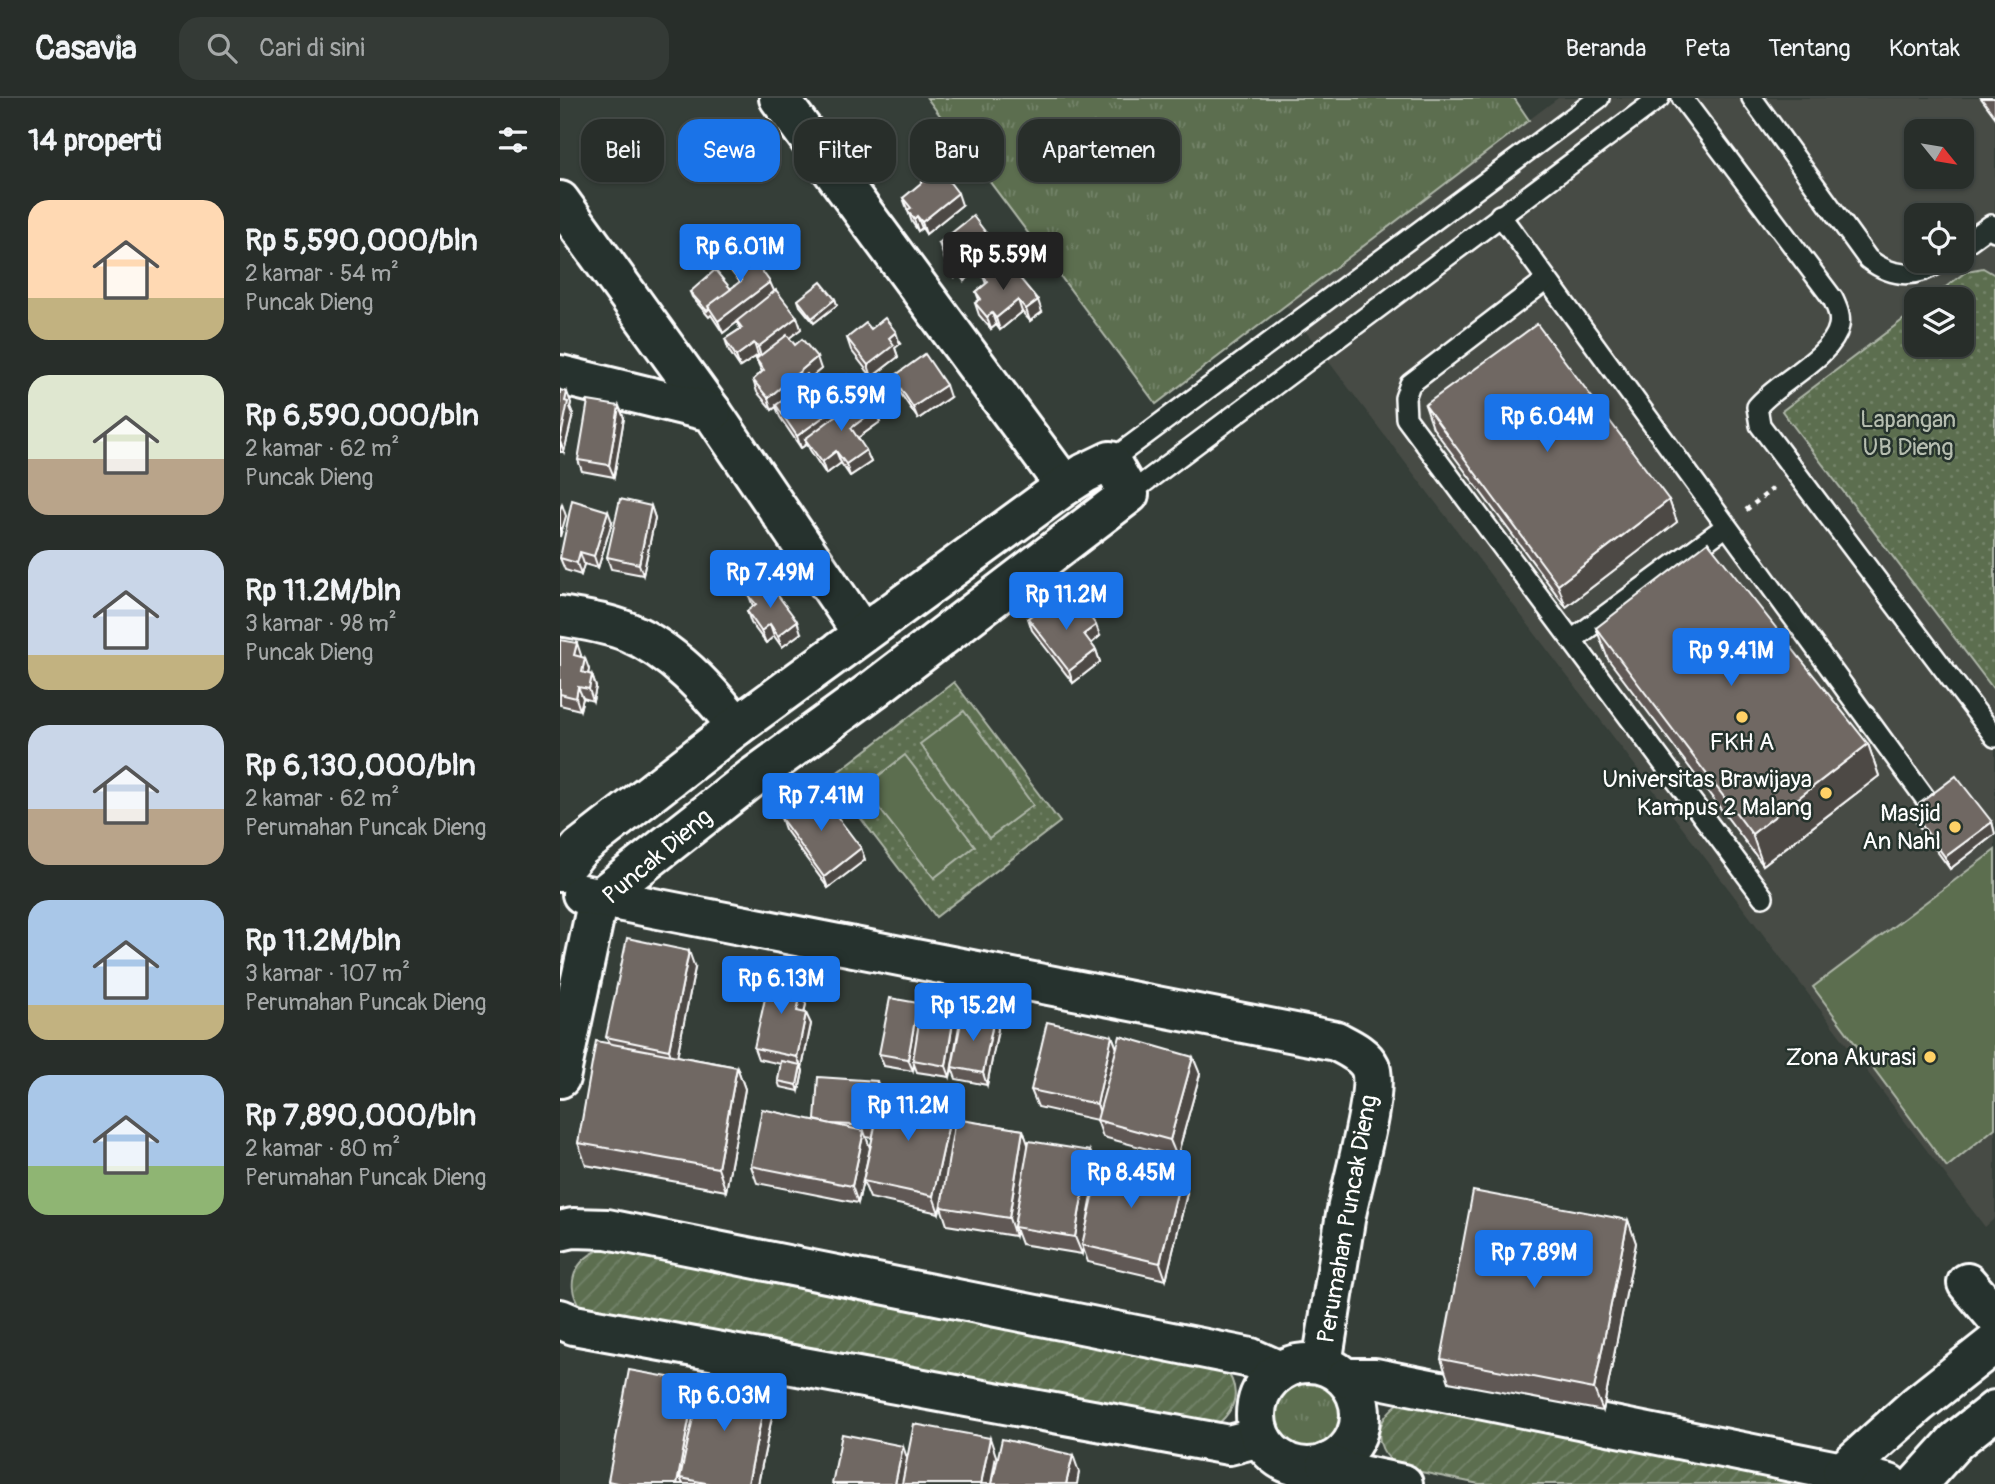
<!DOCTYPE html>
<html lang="id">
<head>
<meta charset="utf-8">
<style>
  :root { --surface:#282e2a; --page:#343a36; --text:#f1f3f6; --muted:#a5a8a8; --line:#444a47; --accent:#1a73e8 }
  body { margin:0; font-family:Pangolin,sans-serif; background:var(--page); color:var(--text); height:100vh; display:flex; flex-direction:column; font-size:26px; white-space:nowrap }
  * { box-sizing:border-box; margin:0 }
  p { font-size:23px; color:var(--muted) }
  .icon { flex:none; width:38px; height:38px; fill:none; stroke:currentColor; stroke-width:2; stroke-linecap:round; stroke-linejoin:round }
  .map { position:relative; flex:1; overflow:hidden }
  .details { display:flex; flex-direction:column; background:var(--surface); width:560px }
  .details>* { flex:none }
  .banner { position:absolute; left:21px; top:21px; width:665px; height:63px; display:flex; gap:14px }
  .needle { width:46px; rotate:120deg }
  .tools { position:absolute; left:1344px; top:21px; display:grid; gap:14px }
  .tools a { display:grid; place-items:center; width:70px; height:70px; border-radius:14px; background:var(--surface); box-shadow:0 2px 5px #0004,0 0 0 2px var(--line); font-size:35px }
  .price { position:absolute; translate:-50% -60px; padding:0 16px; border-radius:7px; background:var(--accent); color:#fff; font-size:23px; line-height:46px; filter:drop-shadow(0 2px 4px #0008) }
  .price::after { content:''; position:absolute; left:50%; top:42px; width:21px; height:16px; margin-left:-10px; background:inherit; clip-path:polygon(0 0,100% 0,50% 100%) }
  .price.current { background:#222; color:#fff }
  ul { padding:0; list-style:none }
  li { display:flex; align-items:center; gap:21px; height:175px; padding:0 28px }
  li span { display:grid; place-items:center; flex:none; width:196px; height:140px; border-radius:21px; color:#555 }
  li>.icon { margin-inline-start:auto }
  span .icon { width:84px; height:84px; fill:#fffc; stroke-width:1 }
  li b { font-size:30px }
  h2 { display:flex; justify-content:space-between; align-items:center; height:84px; padding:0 28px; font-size:30px }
  .pill { padding:0 24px; border-radius:21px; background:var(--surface); box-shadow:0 2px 5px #0004,0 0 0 2px var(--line); font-size:24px; line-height:63px }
  .pill.current { background:var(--accent); color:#fff }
  header { display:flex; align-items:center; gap:42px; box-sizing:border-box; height:98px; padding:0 35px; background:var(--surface); border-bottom:2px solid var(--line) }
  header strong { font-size:33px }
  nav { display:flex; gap:38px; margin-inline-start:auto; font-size:24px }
  .search { width:490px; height:63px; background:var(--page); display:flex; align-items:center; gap:18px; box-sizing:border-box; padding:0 24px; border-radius:21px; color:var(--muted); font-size:26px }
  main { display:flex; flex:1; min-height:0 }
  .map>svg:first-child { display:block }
</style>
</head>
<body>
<header>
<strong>Casavia</strong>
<div class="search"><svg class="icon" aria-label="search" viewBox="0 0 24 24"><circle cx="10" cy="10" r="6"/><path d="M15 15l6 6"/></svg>Cari di sini</div>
<nav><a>Beranda</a><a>Peta</a><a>Tentang</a><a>Kontak</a></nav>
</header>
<main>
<section class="details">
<h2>14 properti<svg class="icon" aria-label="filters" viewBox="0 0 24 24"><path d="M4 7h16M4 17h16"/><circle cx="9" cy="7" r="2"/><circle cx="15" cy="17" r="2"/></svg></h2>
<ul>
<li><span style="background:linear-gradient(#ffd9b3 70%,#c2b280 0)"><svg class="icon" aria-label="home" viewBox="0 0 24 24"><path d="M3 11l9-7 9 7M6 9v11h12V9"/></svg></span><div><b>Rp 5,590,000/bln</b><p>2 kamar · 54 m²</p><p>Puncak Dieng</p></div></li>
<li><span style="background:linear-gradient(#dfe7d0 60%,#b9a48a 0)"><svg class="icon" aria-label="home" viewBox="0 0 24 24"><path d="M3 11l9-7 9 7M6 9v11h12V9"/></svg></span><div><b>Rp 6,590,000/bln</b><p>2 kamar · 62 m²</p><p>Puncak Dieng</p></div></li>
<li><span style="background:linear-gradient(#c9d6e8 75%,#c2b280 0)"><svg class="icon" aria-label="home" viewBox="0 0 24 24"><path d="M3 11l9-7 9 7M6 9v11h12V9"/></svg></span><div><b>Rp 11.2M/bln</b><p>3 kamar · 98 m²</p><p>Puncak Dieng</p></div></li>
<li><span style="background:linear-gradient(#c9d6e8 60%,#b9a48a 0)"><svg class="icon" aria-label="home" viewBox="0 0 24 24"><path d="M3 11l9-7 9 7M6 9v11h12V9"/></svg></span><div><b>Rp 6,130,000/bln</b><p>2 kamar · 62 m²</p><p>Perumahan Puncak Dieng</p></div></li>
<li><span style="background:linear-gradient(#a9c7e8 75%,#c2b280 0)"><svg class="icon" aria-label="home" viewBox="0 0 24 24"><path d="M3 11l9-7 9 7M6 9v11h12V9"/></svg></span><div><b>Rp 11.2M/bln</b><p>3 kamar · 107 m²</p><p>Perumahan Puncak Dieng</p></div></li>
<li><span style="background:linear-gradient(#a9c7e8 65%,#8fb573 0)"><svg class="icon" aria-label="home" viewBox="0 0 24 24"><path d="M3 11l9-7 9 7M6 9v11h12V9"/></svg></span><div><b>Rp 7,890,000/bln</b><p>2 kamar · 80 m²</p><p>Perumahan Puncak Dieng</p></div></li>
</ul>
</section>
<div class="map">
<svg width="1435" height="1386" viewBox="0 0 1435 1386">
  <defs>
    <pattern id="grass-tufts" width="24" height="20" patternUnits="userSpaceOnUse" patternTransform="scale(1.75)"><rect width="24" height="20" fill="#5c6e50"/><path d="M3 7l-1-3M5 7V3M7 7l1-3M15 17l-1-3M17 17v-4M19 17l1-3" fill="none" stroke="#74846a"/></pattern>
    <pattern id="park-dots" width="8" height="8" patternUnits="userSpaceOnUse" patternTransform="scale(1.75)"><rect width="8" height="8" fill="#5c6e50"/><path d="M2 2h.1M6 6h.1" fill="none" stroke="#74846a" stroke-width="1.8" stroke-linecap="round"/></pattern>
    <pattern id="garden-furrows" width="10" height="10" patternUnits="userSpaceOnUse" patternTransform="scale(1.75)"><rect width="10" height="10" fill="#5c6e50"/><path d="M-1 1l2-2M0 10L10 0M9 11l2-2" fill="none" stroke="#74846a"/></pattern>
  </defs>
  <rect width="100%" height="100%" fill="#353e38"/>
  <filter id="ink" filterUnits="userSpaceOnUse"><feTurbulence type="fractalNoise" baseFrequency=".0143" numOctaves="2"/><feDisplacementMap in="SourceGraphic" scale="14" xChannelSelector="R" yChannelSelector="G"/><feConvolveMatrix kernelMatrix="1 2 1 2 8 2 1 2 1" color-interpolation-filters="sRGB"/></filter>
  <g filter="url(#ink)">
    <path fill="#474b45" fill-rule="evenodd" d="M998 0H1435V1120L1425 1129 725 206ZM1356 33H1402V79H1356ZM1356 117H1402V163H1356ZM1356 201H1402V247H1356Z"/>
    <g fill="url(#grass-tufts)" stroke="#aeb6a8" stroke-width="2">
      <polygon points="367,0 954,0 969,22 596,306"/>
      <circle cx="748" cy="1317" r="35"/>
    </g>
    <g fill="url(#park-dots)" stroke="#aeb6a8" stroke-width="2">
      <polygon points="1423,170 1435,177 1435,593 1222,313 1356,212 1356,247 1402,247 1402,201 1370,201 1407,173"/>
      <polygon points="394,584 500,724 376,819 270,680"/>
    </g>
    <g fill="url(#garden-furrows)" stroke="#aeb6a8" stroke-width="2">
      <path d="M50 1149 662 1267C683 1291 677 1312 653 1330L21 1210C1 1183 20 1154 50 1149Z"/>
      <path d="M844 1302 1270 1386H919L842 1370C810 1352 813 1320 844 1302Z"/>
    </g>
    <g fill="#5c6e50" stroke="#aeb6a8" stroke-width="2">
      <polygon points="404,613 473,707 429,740 360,646"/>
      <polygon points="345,657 415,748 374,780 303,690"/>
      <polygon points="1435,752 1435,1030 1387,1069 1253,889"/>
    </g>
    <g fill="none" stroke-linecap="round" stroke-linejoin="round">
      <g stroke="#fff" stroke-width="24">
        <g id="service">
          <path d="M1122 0 1273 201C1277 210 1281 218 1279 228 1273 259 1216 285 1197 309L1200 327 1435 639"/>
          <path d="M1192 0 1308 161C1333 180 1356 181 1382 163"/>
          <polyline points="940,117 1365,700"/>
          <polyline points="1402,148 1431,127 1435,133"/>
          <polyline points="986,182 850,286 845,300 846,320 1203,799"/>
          <polyline points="550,363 1039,0"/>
          <polyline points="569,396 1099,0"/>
          <polyline points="1012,542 1165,429"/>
        </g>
      </g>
      <g stroke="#fff" stroke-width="44">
        <g id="minor">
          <polyline points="219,0 505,388"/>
          <polyline points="0,103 152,314 302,535"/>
          <polyline points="0,277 152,314"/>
          <path d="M0 518C22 522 47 525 68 534 113 553 147 591 177 628"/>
          <polyline points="0,774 20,750 177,628 505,388 525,375 550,363 569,396 314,591 192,680 38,801 0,980"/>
          <path d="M22 796 776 943C787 949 804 956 810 969 820 992 790 1092 785 1122 777 1170 770 1218 762 1266"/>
          <polyline points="0,1133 13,1130 47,1131 691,1260 720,1273"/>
          <polyline points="1407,1185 1435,1218"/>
          <polyline points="0,1221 14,1227 669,1347 700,1339"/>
          <circle cx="748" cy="1317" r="52"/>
          <polyline points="786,1280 815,1280 1282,1374 1329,1386"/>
          <polyline points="767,1365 786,1374 843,1386"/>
          <polyline points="1282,1374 1358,1306 1435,1245"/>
          <polyline points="1357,1386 1396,1343 1435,1312"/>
        </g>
      </g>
      <polyline stroke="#fff" stroke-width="4.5" stroke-dasharray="5 5" stroke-linecap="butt" points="1186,412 1215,389"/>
      <use href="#service" stroke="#26332d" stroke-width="19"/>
      <use href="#minor" stroke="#26332d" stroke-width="38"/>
    </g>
    <g fill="#605955" stroke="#fff" stroke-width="2">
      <polygon points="1421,0 1435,0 1435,19"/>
      <polygon points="343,100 402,107 366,136 362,130 358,133 352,124"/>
      <polygon points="379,145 438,156 404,183 398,175 395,179 388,171"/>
      <polygon points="167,161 214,194 237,219 241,231 229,240 235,247 261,271 250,280 261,296 299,293 301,299 320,324 298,340 311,364 290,378 281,365 266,376 250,352 247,346 241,350 220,319 216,309 212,312 197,294 193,282 202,274 196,261 199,258 198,257 180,269 169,253 165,241 180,231 177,224 163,235 151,217 149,219 132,199 130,194 171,191 180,184 171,173"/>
      <polygon points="423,178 482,214 470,223 462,214 440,232 436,227 431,231 419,217 415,205 419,202 416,194 426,186"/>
      <polygon points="275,201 277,207 254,225 240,208 238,202"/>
      <polygon points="311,231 340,246 335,250 338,259 312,279 291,252 287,240"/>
      <polygon points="333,279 390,299 358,321 337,290"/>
      <polygon points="0,292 11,305 10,309 13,316 4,354 0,354"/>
      <polygon points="865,307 1109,402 1117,424 1006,509 873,330"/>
      <polygon points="64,320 54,379 22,373 18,362"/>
      <polygon points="91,408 95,420 83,477 51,471 47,459"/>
      <polygon points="52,424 38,470 24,466 21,477 5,472 0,460"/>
      <polygon points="189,498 241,535 222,549 214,538 206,545 191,525 187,513 193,508"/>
      <polygon points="499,517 540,538 531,546 536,552 540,564 513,585 472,532 468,520"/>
      <polygon points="1036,530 1308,646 1319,678 1203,767 1048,561"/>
      <polygon points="0,542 21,557 21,559 29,571 28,576 32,577 36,589 33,603 23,600 20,612 0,607"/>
      <polygon points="1351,712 1432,724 1435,736 1390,771 1355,723"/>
      <polygon points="221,720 301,750 305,762 268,790 225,731"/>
      <polygon points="135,870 117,958 177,969 185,991 166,1093 26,1067 18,1045 49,945 46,939"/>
      <polygon points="241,887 240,894 241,895 246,906 244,914 251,926 242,970 243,973 239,993 220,989 218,983 221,966 198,961 194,950"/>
      <polygon points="395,911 400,923 395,953 434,920 438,931 427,987 396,981 392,970 390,979 357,974 354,966 353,973 324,968 319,956 361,913"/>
      <polygon points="552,938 557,950 640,976 617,1059 543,1039 537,1022 478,1009 471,992"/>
      <polygon points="321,994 320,1006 393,1007 398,1022 463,1032 468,1048 530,1053 537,1071 527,1123 627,1095 606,1182 528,1164 523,1150 522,1156 461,1146 456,1133 455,1138 387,1127 381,1109 382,1101 379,1115 310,1100 303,1083 313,1040 306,1039 310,1050 298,1105 197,1085 191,1068 255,1022"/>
      <polygon points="1068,1122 1076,1145 1043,1313 889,1284 881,1261"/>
      <polygon points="136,1284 139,1292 207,1292 214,1309 198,1386 49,1386 48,1383"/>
    </g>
    <g fill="#4e4945" stroke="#fff" stroke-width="2">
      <polygon points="398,95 402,107 366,136 362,124"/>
      <polygon points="357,118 362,130 358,133 354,121"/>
      <polygon points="434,145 438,156 404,183 400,171"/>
      <polygon points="394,164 398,175 395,179 390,167"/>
      <polygon points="210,184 215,195 163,235 158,223"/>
      <polygon points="275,201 277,207 254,225 252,220"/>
      <polygon points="458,202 462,214 440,232 436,220"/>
      <polygon points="478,202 482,214 470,223 466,211"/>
      <polygon points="432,215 436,227 431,231 427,219"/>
      <polygon points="237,219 241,231 202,261 198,249"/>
      <polygon points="336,234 340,246 335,250 338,259 312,279 308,267 329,240"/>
      <polygon points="194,245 198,257 180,269 176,258"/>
      <polygon points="257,259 261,271 233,294 229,288 232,296 212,312 208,300"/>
      <polygon points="386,287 390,299 358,321 353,309"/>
      <polygon points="299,293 304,305 245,341 247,346 241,350 237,338"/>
      <polygon points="7,294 11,305 10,309 13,316 4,354 0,343 5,303"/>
      <polygon points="59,308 64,320 54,379 49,367"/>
      <polygon points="315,312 320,324 295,342 291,330"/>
      <polygon points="306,352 311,364 290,378 286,366"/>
      <polygon points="276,353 281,365 266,376 262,364"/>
      <polygon points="1109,402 1117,424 1006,509 998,487"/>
      <polygon points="2,406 6,418 0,439 0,412"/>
      <polygon points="91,408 95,420 83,477 79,466"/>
      <polygon points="48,413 52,424 38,470 34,458"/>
      <polygon points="20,454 24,466 21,477 17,465"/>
      <polygon points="237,523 241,535 222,549 218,538"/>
      <polygon points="210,526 214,538 206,545 201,533"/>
      <polygon points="536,527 540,538 528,548 524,536"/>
      <polygon points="17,545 21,557 18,569 14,557"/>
      <polygon points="536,552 540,564 513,585 509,573"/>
      <polygon points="25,560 29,571 26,586 22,574"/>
      <polygon points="32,577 36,589 33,603 29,591"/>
      <polygon points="18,589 23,600 20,612 16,600"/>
      <polygon points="1308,646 1319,678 1203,767 1192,736"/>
      <polygon points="1432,724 1435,736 1390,771 1385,759"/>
      <polygon points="301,750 305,762 268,790 264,779"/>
      <polygon points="129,853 135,870 115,969 109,952"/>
      <polygon points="237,876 241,887 237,905 233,893"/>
      <polygon points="241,895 246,906 242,925 237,913"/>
      <polygon points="358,905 363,917 353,962 354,966 353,973 348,961"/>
      <polygon points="395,911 400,923 390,979 386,968"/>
      <polygon points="246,915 251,926 242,970 243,973 239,993 237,987 241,968 237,959"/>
      <polygon points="434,920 438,931 427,987 423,975"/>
      <polygon points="552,938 559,956 543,1024 537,1006"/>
      <polygon points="633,959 640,976 617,1059 610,1042"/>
      <polygon points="177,969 185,991 166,1093 158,1070"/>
      <polygon points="317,983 321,994 318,1040 314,1028"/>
      <polygon points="393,1007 399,1024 379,1115 373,1098"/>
      <polygon points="463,1032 469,1049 454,1129 456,1133 455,1138 449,1120"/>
      <polygon points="304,1033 310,1050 298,1105 292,1088"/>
      <polygon points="530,1053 537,1071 523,1147 522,1147 523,1150 522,1156 515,1139"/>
      <polygon points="621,1078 627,1095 606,1182 600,1165"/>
      <polygon points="1068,1122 1076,1145 1043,1313 1034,1291"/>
      <polygon points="136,1284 142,1301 120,1380 123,1386 117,1386"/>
      <polygon points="207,1292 214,1309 198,1386 188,1386"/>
      <polygon points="430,1340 436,1358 431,1386 421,1386"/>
      <polygon points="343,1348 349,1366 345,1386 335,1386"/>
      <polygon points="513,1357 519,1374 517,1386 506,1386"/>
    </g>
    <g fill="#706863" stroke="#fff" stroke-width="2">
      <polygon points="379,70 398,95 362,124 357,118 354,121 347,112 351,110 343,100"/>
      <polygon points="413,118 434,145 400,171 394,164 390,167 384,159 388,156 379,145"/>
      <polygon points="185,149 210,184 158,223 148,208 182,182 167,161"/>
      <polygon points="441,164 446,170 449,167 478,202 466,211 458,202 436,220 432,215 427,219 415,205 421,201 416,194 428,184 423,178"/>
      <polygon points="155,172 171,191 148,208 149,211 147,213 130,194"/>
      <polygon points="261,184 275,201 252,220 238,202"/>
      <polygon points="216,192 237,219 198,249 194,245 176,258 165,241 182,230 177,223"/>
      <polygon points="325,220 336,234 329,240 334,247 308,267 287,240 306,225 311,231"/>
      <polygon points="977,226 1109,402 998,487 865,307"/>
      <polygon points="227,237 235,247 242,241 257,259 208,300 193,282 204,272 196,261"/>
      <polygon points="365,256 386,287 353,309 333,279"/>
      <polygon points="247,276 261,296 287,277 299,293 237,338 216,307 233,295 229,288"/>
      <polygon points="0,292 7,294 5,303 8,304 0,343"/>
      <polygon points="304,297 315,312 291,330 306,352 286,366 276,353 262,364 245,341"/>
      <polygon points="28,303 59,308 49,367 18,362"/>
      <polygon points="60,401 91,408 79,466 47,459"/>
      <polygon points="12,402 48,413 34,458 20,454 17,465 0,460"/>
      <polygon points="1148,444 1308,646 1192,736 1036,530"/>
      <polygon points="208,484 237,523 218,538 210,526 201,533 187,513 196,506 189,498"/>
      <polygon points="518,502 536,527 524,536 536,552 509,573 468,520 489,504 499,517"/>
      <polygon points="0,542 17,545 14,557 25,560 22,574 32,577 29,591 18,589 16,600 0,596"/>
      <polygon points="1396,678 1432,724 1385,759 1351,712"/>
      <polygon points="257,692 301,750 264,779 221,720"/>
      <polygon points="67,840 129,853 109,952 46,939"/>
      <polygon points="212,869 237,876 233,893 241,895 237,913 246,915 237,959 194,950"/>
      <polygon points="330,900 358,905 348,961 319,956"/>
      <polygon points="362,906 395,911 386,968 353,962"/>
      <polygon points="403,914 434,920 423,975 392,969"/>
      <polygon points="487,924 552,938 537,1006 471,992"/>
      <polygon points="560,938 633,959 610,1042 537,1022"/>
      <polygon points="36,943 177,969 158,1070 18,1045"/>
      <polygon points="221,963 241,967 237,987 218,983"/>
      <polygon points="258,979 317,983 314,1028 271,1026 255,1022"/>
      <polygon points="323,992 393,1007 373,1098 303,1083"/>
      <polygon points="202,1011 304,1033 292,1088 191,1068"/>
      <polygon points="395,1021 463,1032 449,1120 381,1109"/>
      <polygon points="469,1043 530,1053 515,1139 454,1129"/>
      <polygon points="542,1060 621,1078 600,1165 522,1147"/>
      <polygon points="913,1093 1068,1122 1034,1291 881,1261"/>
      <polygon points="69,1272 136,1284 117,1386 61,1386 48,1383"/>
      <polygon points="142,1278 207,1292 188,1386 151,1386 120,1380"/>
      <polygon points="354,1326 430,1340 421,1386 342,1386"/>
      <polygon points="282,1336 343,1348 335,1386 272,1386"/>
      <polygon points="442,1341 513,1357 506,1386 432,1386"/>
    </g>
  </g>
  <g fill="#ffd166" stroke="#26332d" stroke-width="2.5">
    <circle cx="1182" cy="619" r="7"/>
    <circle cx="1266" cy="695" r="7"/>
    <circle cx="1395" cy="729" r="7"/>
    <circle cx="1370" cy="959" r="7"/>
  </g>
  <g text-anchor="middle" stroke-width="5" stroke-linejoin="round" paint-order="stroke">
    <g font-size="24" fill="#b6beb0" stroke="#26332d">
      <text x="1348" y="329">Lapangan<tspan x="1348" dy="28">UB Dieng</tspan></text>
    </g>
    <g font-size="24" fill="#fff" stroke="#26332d" text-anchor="end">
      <text x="1182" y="652" text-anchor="middle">FKH A</text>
      <text x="1252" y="689">Universitas Brawijaya<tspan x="1252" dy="28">Kampus 2 Malang</tspan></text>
      <text x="1381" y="723">Masjid<tspan x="1381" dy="28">An Nahl</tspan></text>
      <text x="1356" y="967">Zona Akurasi</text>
    </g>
    <g font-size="24" fill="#fff" stroke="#26332d">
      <text transform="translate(97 758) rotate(-40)" y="8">Puncak Dieng</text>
      <text transform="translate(787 1121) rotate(-80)" y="8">Perumahan Puncak Dieng</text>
    </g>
  </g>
</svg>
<div class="tools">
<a><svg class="needle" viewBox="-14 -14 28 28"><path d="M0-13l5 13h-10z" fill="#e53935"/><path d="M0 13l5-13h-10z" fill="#a5a8a8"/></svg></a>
<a><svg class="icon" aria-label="locate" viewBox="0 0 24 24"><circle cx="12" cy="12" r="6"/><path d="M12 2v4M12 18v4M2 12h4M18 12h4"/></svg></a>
<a><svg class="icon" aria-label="layers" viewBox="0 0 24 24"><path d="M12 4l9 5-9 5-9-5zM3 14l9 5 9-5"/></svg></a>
</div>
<b class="price" style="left:180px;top:186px">Rp 6.01M</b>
<b class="price current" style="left:443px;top:194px">Rp 5.59M</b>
<b class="price" style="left:281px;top:335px">Rp 6.59M</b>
<b class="price" style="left:987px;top:356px">Rp 6.04M</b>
<b class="price" style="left:210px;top:512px">Rp 7.49M</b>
<b class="price" style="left:506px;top:534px">Rp 11.2M</b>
<b class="price" style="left:1171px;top:590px">Rp 9.41M</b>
<b class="price" style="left:261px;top:735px">Rp 7.41M</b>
<b class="price" style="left:221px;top:918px">Rp 6.13M</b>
<b class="price" style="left:413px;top:945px">Rp 15.2M</b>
<b class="price" style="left:348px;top:1045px">Rp 11.2M</b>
<b class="price" style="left:571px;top:1112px">Rp 8.45M</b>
<b class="price" style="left:974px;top:1192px">Rp 7.89M</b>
<b class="price" style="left:164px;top:1335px">Rp 6.03M</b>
<div class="banner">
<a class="pill">Beli</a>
<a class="pill current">Sewa</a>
<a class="pill">Filter</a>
<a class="pill">Baru</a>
<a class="pill">Apartemen</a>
</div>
</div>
</main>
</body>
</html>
